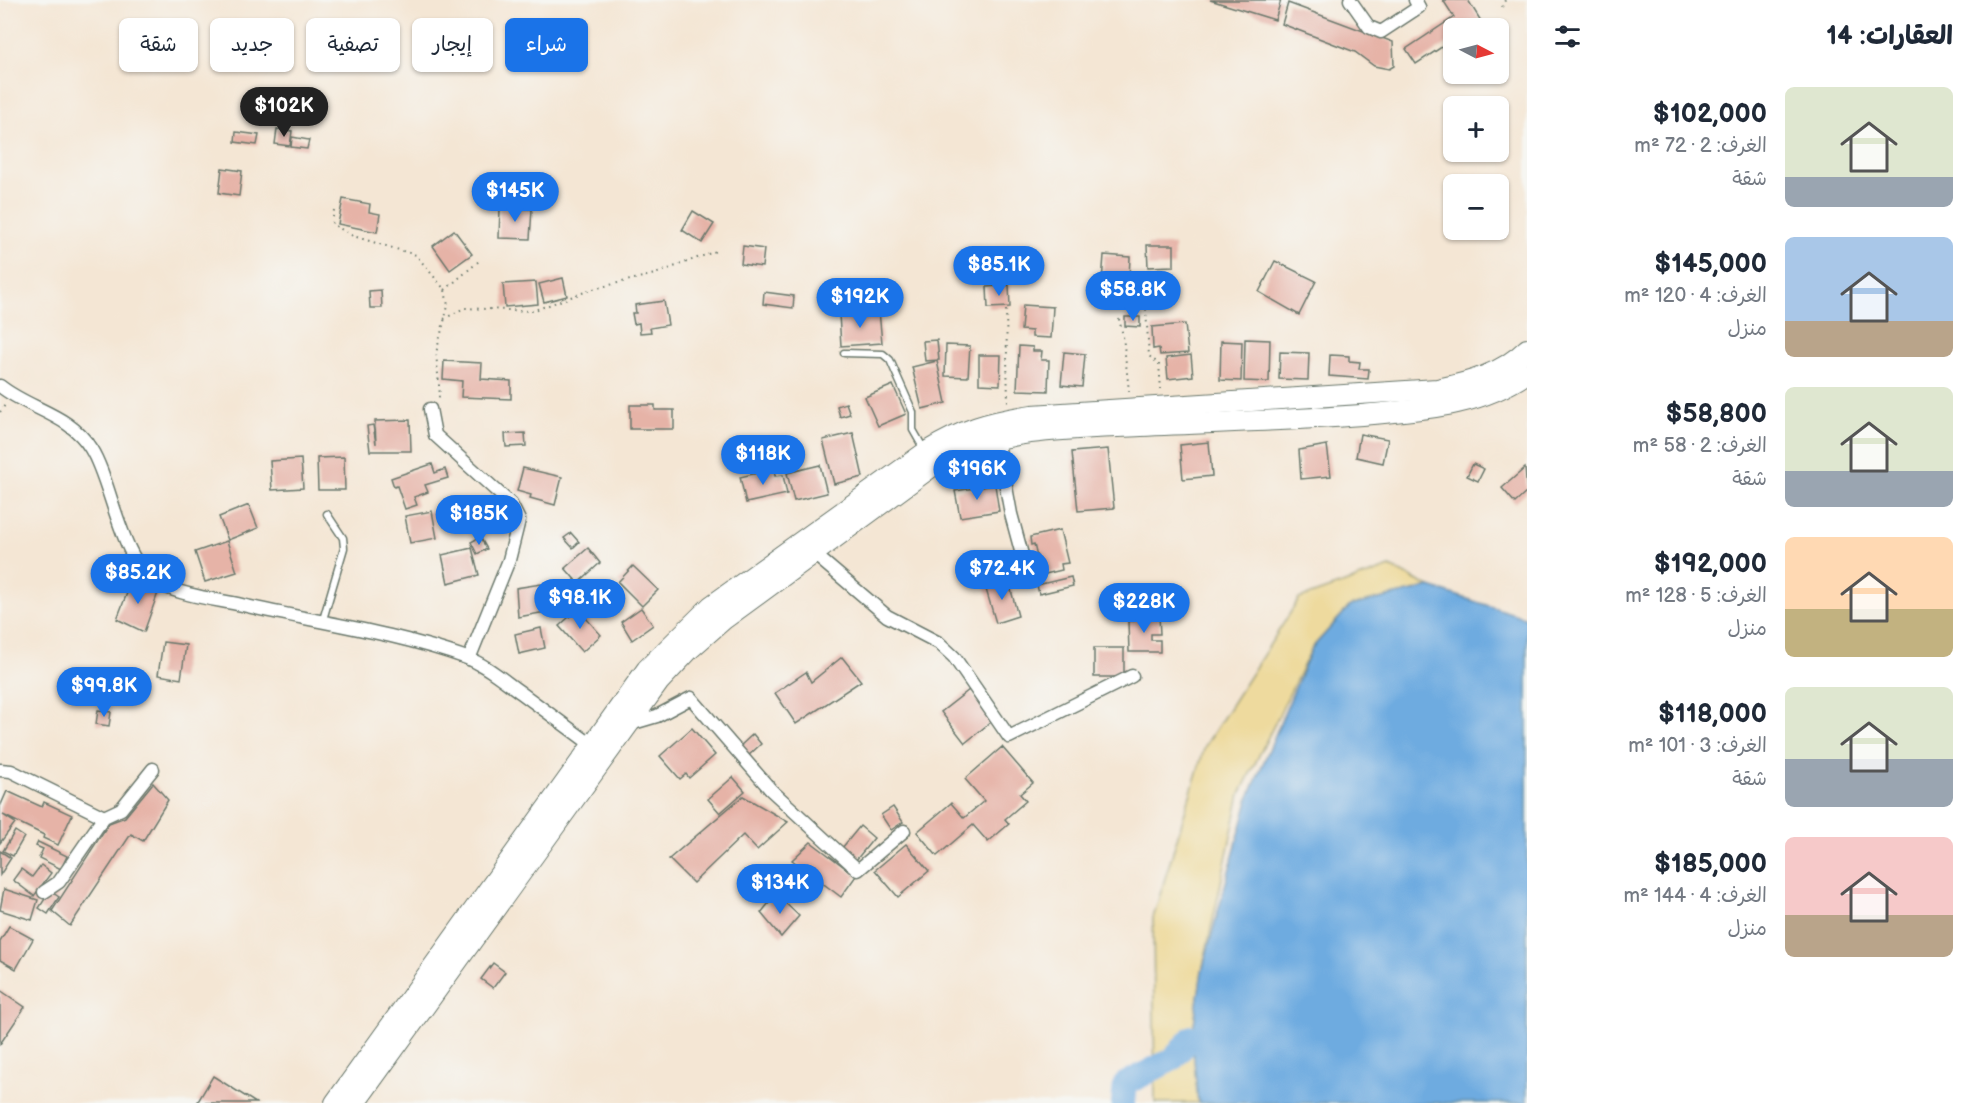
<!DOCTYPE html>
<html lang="ar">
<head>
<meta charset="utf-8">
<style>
  :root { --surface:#fff; --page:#f2f2f3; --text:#1f2937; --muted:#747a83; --accent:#1a73e8 }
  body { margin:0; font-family:"Balsamiq Sans","Playpen Sans Arabic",sans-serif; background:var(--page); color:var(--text); direction:rtl; height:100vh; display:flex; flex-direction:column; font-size:22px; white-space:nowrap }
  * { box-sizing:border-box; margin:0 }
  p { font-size:20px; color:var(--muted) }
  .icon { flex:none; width:33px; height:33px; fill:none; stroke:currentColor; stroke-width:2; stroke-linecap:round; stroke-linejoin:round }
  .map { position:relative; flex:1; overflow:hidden; direction:ltr }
  .panel { display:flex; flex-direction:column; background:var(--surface); width:450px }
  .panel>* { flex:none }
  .guide { position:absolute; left:18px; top:18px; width:570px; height:54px; direction:rtl; display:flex; gap:12px }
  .needle { width:39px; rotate:96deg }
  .fabs { position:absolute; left:1443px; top:18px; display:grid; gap:12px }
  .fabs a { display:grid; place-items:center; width:66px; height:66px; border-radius:9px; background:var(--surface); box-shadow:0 2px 4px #0004; font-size:30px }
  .price { position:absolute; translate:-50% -51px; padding:0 14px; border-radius:21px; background:var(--accent); color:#fff; font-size:20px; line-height:39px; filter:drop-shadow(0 2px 3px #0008) }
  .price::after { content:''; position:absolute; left:50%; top:36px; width:18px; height:14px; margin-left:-9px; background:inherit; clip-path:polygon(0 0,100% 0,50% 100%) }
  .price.current { background:#222; color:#fff }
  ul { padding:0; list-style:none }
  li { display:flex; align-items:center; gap:18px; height:150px; padding:0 24px }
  li span { display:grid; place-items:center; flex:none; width:168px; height:120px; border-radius:9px; color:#555 }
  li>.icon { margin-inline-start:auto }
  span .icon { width:72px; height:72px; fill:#fffc; stroke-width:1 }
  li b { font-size:26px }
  h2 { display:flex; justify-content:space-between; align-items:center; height:72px; padding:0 24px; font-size:26px }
  .tag { padding:0 21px; border-radius:9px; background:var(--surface); box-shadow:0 2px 4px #0004; font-size:21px; line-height:54px }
  .tag.current { background:var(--accent); color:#fff }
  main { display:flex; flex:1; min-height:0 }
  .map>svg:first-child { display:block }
</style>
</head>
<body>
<main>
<section class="panel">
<h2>العقارات: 14<svg class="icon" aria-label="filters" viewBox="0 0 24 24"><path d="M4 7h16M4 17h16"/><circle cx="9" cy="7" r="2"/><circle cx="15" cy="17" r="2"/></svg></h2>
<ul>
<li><span style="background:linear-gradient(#dfe7d0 75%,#9aa5b1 0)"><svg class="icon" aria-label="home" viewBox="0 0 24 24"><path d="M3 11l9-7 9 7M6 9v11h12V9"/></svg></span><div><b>$102,000</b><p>الغرف: 2 · 72 m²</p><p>شقة</p></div></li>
<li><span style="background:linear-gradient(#a9c7e8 70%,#b9a48a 0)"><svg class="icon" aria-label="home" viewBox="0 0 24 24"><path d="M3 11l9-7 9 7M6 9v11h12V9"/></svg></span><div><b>$145,000</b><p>الغرف: 4 · 120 m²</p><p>منزل</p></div></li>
<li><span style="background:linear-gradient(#dfe7d0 70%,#9aa5b1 0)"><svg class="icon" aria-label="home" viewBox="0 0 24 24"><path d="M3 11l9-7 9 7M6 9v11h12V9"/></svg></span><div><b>$58,800</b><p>الغرف: 2 · 58 m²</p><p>شقة</p></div></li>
<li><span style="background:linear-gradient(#ffd9b3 60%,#c2b280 0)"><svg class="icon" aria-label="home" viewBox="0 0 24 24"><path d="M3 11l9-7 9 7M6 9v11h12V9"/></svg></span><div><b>$192,000</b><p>الغرف: 5 · 128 m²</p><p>منزل</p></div></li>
<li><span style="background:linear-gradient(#dfe7d0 60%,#9aa5b1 0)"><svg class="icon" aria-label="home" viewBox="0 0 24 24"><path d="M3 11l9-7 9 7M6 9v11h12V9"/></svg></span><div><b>$118,000</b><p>الغرف: 3 · 101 m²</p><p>شقة</p></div></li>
<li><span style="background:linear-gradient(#f6c9c9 65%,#b9a48a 0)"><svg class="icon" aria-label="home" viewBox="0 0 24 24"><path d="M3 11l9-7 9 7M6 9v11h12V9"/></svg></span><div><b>$185,000</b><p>الغرف: 4 · 144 m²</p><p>منزل</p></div></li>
</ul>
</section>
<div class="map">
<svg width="1527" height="1103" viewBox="0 0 1527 1103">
  <rect width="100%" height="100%" fill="#f6f6f2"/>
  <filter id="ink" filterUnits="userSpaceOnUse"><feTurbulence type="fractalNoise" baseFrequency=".0167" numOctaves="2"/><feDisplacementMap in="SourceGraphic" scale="12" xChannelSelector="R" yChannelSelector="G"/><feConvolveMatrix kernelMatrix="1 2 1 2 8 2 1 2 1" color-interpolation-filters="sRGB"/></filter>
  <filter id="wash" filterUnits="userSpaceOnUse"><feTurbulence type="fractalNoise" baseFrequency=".008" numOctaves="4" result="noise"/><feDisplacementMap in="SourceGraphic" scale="24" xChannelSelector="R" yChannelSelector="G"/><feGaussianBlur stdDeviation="1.35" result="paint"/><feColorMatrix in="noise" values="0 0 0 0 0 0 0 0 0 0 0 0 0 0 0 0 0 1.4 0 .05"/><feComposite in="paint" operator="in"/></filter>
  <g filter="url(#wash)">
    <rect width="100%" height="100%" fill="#f4e6d4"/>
    <polygon fill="#eeda9e" stroke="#868c69" stroke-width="1.5" points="1390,567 1430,587 1350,606 1312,648 1240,794 1202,971 1192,1037 1198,1103 1155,1103 1153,918 1205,746 1299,599"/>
    <polygon fill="#6eabe0" stroke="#46748a" stroke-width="1.5" points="1430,587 1527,618 1527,1103 1198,1103 1192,1037 1202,971 1249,797 1312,648 1350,606"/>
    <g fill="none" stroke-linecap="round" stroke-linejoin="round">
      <polyline stroke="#6eabe0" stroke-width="24" points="1123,1103 1125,1084 1173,1059 1192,1037"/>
    </g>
    <g id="blocks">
      <g fill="#e6b3a7">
        <polygon points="1210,0 1281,0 1275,20"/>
        <polygon points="1443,0 1468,0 1481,21 1470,28 1454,28 1454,39 1416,64 1406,49 1454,17"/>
        <polygon points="1288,3 1393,42 1394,66 1389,69 1374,66 1355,52 1282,24"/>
        <polygon points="277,129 292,131 290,146 275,144"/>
        <polygon points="236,132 259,135 257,145 235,142"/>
        <polygon points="292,137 309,140 307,149 291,147"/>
        <polygon points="222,168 242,171 239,196 219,193"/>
        <polygon points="343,199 370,204 369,212 380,214 377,232 338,224"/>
        <polygon points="500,208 532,209 530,239 499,238"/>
        <polygon points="693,211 714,224 702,243 682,230"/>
        <polygon points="454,230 472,254 450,270 433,246"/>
        <polygon points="1147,245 1174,245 1174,266 1148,267"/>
        <polygon points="743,246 764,249 762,267 741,264"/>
        <polygon points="1104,255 1130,257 1129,278 1121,277 1120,283 1102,282"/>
        <polygon points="1275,261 1316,281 1299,315 1259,292"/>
        <polygon points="563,278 567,296 544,302 539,284"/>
        <polygon points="536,282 538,304 505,307 503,284"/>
        <polygon points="1102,283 1121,285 1119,301 1099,298"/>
        <polygon points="1009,285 1010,307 988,308 987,287"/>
        <polygon points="381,290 382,308 370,308 369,291"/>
        <polygon points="764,292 794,296 793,308 763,304"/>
        <polygon points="664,301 668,325 650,328 651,332 640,333 639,323 634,324 632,313 636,313 635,305"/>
        <polygon points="1023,305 1053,307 1051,338 1032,337 1032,331 1021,330"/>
        <polygon points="879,311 882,343 841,346 839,314"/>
        <polygon points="1125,317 1140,317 1140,327 1125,326"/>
        <polygon points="1185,324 1188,353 1160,355 1159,348 1153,349 1152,327"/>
        <polygon points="1245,339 1270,340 1269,382 1244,381"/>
        <polygon points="937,340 939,360 925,361 923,341"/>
        <polygon points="1221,341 1242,342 1241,381 1220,380"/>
        <polygon points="946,345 970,346 968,377 945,376"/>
        <polygon points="1019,346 1033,347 1033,351 1042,351 1041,360 1049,360 1048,391 1017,390"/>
        <polygon points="1064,352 1085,354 1082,387 1061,385"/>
        <polygon points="1280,352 1309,353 1308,380 1279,379"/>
        <polygon points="979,355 1001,355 1000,385 979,384"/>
        <polygon points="1191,355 1193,376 1168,379 1166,358"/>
        <polygon points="1330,355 1349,356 1349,361 1360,362 1359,369 1369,369 1368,379 1329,376"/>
        <polygon points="444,361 482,363 481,379 511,381 511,399 461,397 462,381 443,379"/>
        <polygon points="937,361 946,403 922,409 912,367"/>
        <polygon points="893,385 906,414 878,426 865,397"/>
        <polygon points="846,403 850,414 840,417 837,406"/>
        <polygon points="630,405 655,405 655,410 674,410 674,429 630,429"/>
        <polygon points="410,420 411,451 370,451 367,426 373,425 376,444 375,421"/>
        <polygon points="525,433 526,446 506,447 505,434"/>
        <polygon points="853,433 863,477 834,484 823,440"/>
        <polygon points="1360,434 1388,439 1383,463 1356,457"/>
        <polygon points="1209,442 1212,476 1183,479 1180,445"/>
        <polygon points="1327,445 1331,476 1301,479 1299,450"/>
        <polygon points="1108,449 1114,508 1078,511 1072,452"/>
        <polygon points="344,457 345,490 318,490 317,458"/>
        <polygon points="301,459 303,488 272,490 270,461"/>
        <polygon points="432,464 435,473 445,469 448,478 425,485 428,492 414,497 417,505 405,509 397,486 394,487 391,478"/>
        <polygon points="1473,464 1484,469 1478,481 1467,476"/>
        <polygon points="820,465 827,493 794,501 787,473"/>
        <polygon points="523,468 562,477 555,505 530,498 531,495 517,491"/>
        <polygon points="1525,468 1527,492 1515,503 1502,488"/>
        <polygon points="774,469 775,476 783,475 787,494 746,503 740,477"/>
        <polygon points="995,485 999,511 960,517 955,491"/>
        <polygon points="249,505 258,528 228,540 219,517"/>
        <polygon points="432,511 437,538 410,543 405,516"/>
        <polygon points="1060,530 1068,563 1061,564 1062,570 1041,575 1034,544 1031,545 1030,537"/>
        <polygon points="571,533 579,542 573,548 564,538"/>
        <polygon points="480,537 487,549 477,554 471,542"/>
        <polygon points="227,541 237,572 205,582 195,552"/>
        <polygon points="472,548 479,575 448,583 442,555"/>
        <polygon points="588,548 600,563 578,583 565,568"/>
        <polygon points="633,566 658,590 642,606 618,582"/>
        <polygon points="1071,577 1073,586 1039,594 1037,585"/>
        <polygon points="1008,579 1018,616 996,623 985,586"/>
        <polygon points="132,580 159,590 144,632 117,619"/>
        <polygon points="541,584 546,612 518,617 516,588"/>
        <polygon points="641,608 653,625 632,640 621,622"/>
        <polygon points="578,609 601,635 582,652 559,626"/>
        <polygon points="1134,616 1159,616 1160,634 1151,634 1151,640 1160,640 1160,652 1129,652 1128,621 1134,621"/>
        <polygon points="541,628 545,648 519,654 515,634"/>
        <polygon points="163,642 186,645 181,679 158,675"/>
        <rect x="1094" y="648" width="30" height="29"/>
        <polygon points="842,657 861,681 796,724 775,693 806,672 811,682"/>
        <polygon points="969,690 992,721 965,743 941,712"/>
        <polygon points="98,710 111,712 109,726 96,724"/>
        <polygon points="692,728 715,755 689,778 686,774 680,779 660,756"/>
        <polygon points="753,734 761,744 748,756 739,747"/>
        <polygon points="1002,747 1033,783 1020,794 1026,801 1005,819 1009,824 988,842 973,825 937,856 917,832 951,803 964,818 984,801 965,779"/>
        <polygon points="733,777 745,791 720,813 708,799"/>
        <polygon points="153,783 168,800 143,841 131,834 70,926 52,911 109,823 125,817"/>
        <polygon points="7,791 42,807 44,802 72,815 58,845 43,838 44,835 3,815 15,823 0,843 0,807"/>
        <polygon points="743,796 788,822 757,850 743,835 693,883 669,859"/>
        <polygon points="893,807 903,822 891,830 881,815"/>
        <polygon points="860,826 874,838 856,860 842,848"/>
        <polygon points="15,831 24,837 13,856 3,851"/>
        <polygon points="38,842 67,856 61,869 39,858 43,849 36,846"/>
        <polygon points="811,842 856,876 841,897 792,860"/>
        <polygon points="906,844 929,871 898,897 875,870"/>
        <polygon points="0,851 11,858 0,875"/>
        <polygon points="41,865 51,873 34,896 13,880 21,869 32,877"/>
        <polygon points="4,889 38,900 32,920 0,910"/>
        <polygon points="50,891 59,897 48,914 39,908"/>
        <polygon points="776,894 799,916 781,937 761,913"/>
        <polygon points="9,926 33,939 16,969 0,960 0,941"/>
        <polygon points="493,963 505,972 493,988 481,979"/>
        <polygon points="0,990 25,1007 0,1044"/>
        <polygon points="213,1076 256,1103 197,1103"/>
      </g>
    </g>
  </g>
  <g filter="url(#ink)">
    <use href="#blocks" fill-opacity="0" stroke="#6a786c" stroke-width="1.5"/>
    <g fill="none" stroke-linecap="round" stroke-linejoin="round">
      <g stroke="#6a786c" stroke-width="9">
        <g id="service">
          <polyline points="844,353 883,354 890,360 913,412 913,430 925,451"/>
          <polyline points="322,623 344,548 343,538 327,514"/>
        </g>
      </g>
      <g stroke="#6a786c" stroke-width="15">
        <g id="minor">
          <polyline points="1350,0 1369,27 1381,32 1419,7 1415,0"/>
          <path d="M0 386C30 410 70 414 91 449 112 482 121 566 159 584 185 596 214 599 242 605 317 622 394 632 467 658 486 665 503 680 520 692 544 710 569 728 593 746"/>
          <polyline points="430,409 435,435 511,504 519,520 509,560 469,659"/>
          <polyline points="997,438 1011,514 1028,577"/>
          <polyline points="813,553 887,616 939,643 954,657 1009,737 1132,676"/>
          <polyline points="630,724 657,716 691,698 771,790 858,870 904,831"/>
          <polyline points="0,770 11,771 104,817"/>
          <polyline points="44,892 59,882 104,817 121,809 153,769"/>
        </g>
      </g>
      <g stroke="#6a786c" stroke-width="22">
        <g id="primary">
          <path d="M335 1103 647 669 711 606 926 452C964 429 987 422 1032 415L1437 389C1469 383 1503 373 1527 349"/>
          <path d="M355 1103 659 682 690 649 723 620 945 457C1007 428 1074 429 1141 426 1218 422 1295 421 1372 414 1427 409 1480 406 1527 373"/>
        </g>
      </g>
      <g stroke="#6a786c" stroke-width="2" stroke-dasharray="1.5 4.5" stroke-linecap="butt">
        <polyline points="1502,7 1505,0"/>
        <polyline points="334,210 332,224 353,236 416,255 445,290 448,306 436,353 440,396 435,399"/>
        <polyline points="1148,273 1146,310 1149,356 1159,364 1161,389"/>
        <polyline points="445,290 479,261"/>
        <polyline points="1006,310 1008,404"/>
        <polyline points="444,319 464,308 532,311 593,289 655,274 716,251"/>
        <polyline points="1119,319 1123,336 1129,391"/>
        <polyline points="0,412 5,405"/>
      </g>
      <use href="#service" stroke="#fff" stroke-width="6"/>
      <use href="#minor" stroke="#fff" stroke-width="12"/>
      <use href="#primary" stroke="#fff" stroke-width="20"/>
    </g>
  </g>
</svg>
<div class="fabs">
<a><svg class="needle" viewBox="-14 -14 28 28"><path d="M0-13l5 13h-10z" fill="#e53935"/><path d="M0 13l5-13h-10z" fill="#747a83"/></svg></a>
<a>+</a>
<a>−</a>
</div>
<b class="price current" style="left:284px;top:138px">$102K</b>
<b class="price" style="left:515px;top:223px">$145K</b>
<b class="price" style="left:999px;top:297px">$85.1K</b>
<b class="price" style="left:1133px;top:322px">$58.8K</b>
<b class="price" style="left:860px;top:329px">$192K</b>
<b class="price" style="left:763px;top:486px">$118K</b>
<b class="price" style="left:977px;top:501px">$196K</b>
<b class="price" style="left:479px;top:546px">$185K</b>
<b class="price" style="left:1002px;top:601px">$72.4K</b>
<b class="price" style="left:138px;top:605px">$85.2K</b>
<b class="price" style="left:580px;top:630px">$98.1K</b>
<b class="price" style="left:1144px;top:634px">$228K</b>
<b class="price" style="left:104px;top:718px">$99.8K</b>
<b class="price" style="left:780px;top:915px">$134K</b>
<div class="guide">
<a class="tag current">شراء</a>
<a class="tag">إيجار</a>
<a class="tag">تصفية</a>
<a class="tag">جديد</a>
<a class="tag">شقة</a>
</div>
</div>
</main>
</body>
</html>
